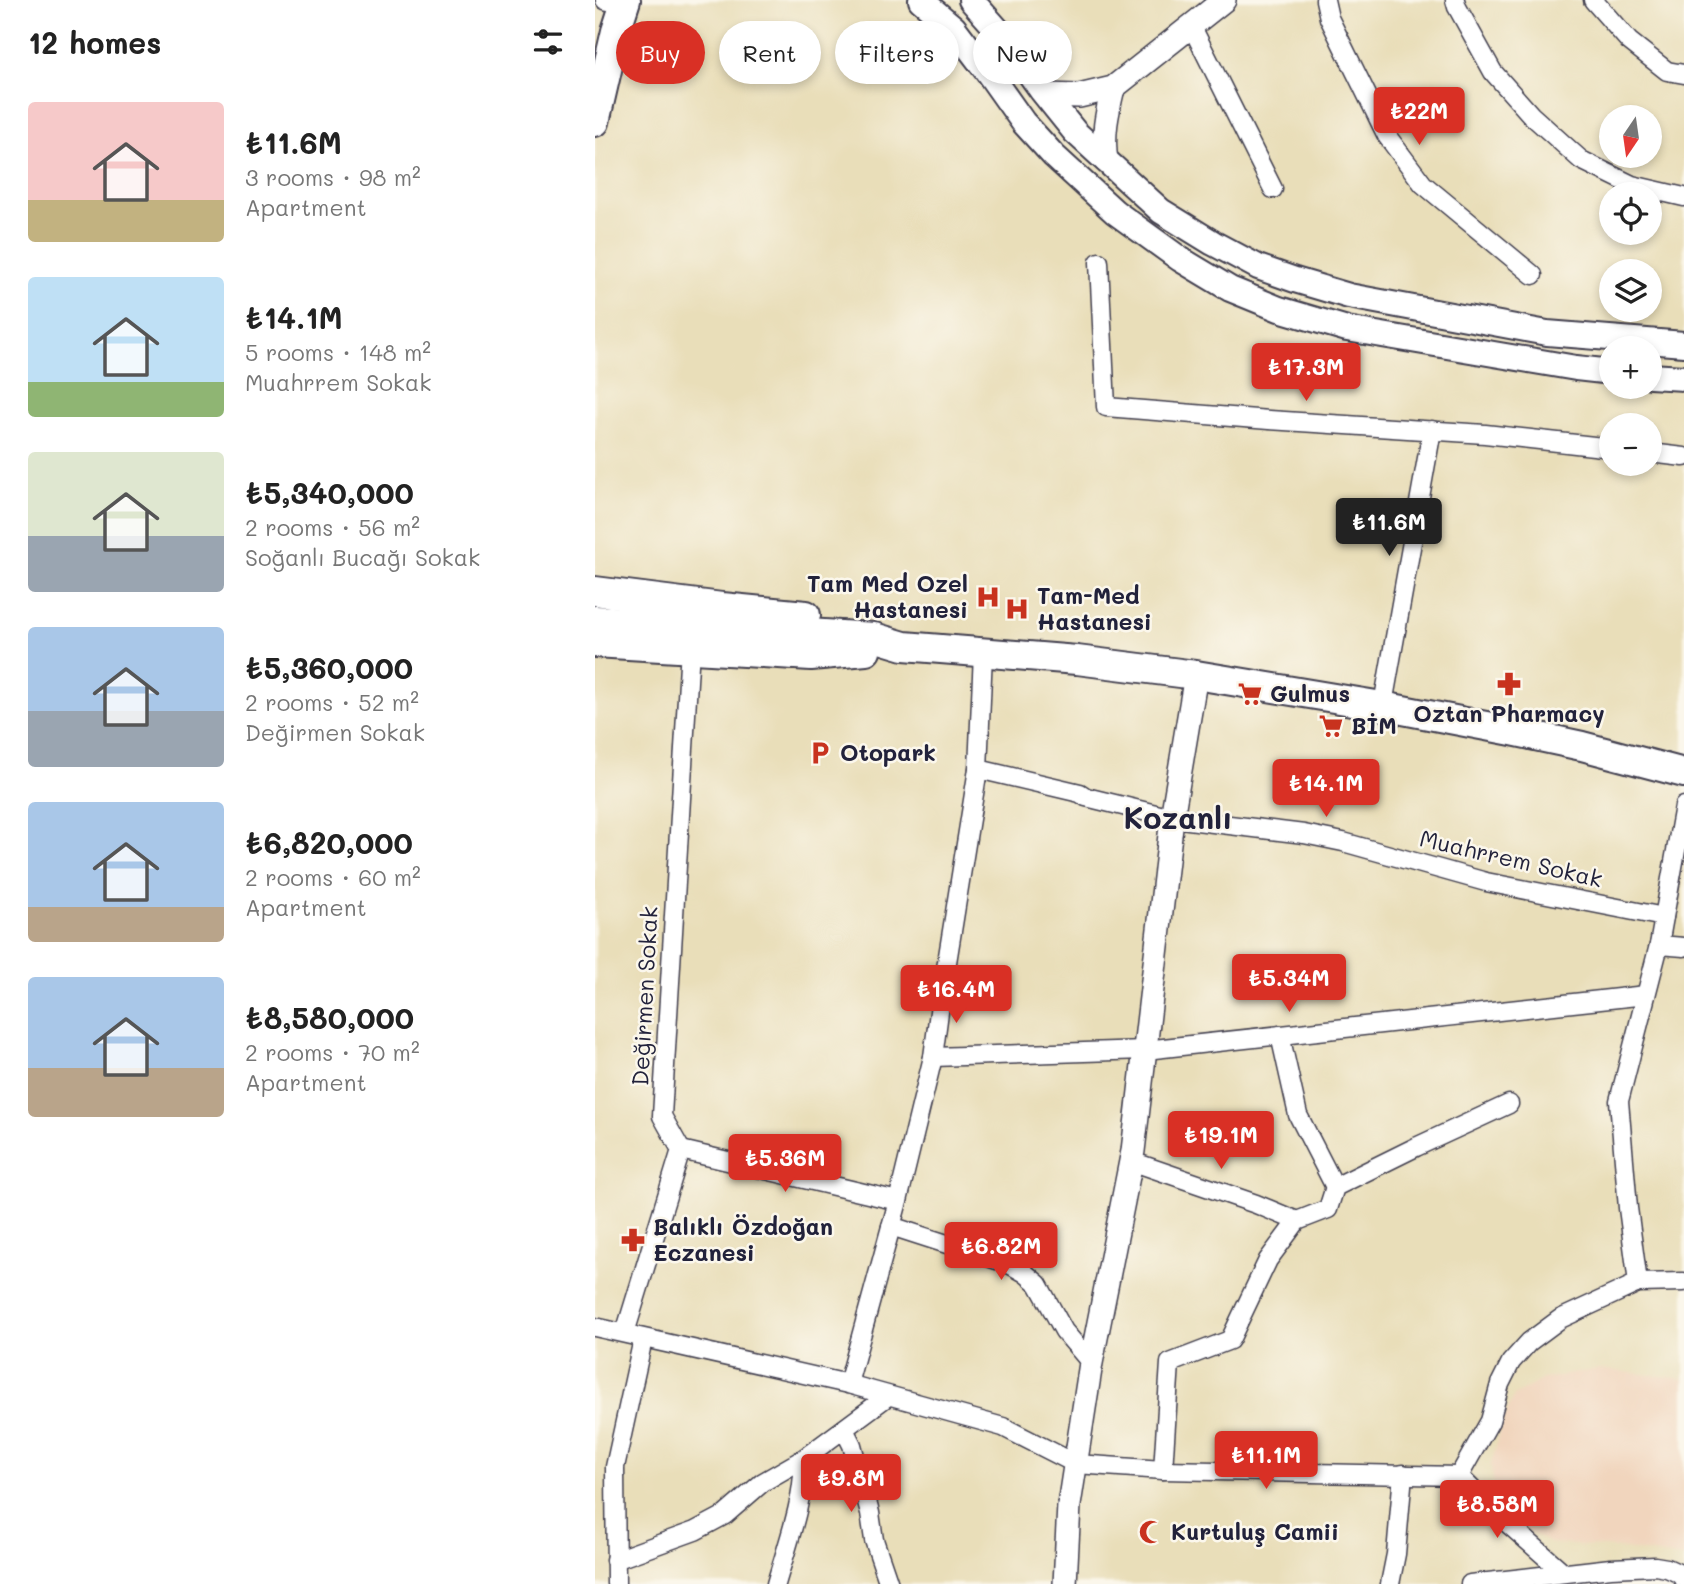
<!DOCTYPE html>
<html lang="en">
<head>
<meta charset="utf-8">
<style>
  :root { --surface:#fff; --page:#f2f2f2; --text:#222; --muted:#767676; --accent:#d93025 }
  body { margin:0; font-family:Mali,sans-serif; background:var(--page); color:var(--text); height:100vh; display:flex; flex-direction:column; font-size:26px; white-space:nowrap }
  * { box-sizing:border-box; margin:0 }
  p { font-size:23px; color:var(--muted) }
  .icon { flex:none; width:38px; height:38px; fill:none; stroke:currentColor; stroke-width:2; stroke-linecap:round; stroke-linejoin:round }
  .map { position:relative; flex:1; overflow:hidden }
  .panel { display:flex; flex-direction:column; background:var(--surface); width:595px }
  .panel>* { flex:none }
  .top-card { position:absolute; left:21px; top:21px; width:665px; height:63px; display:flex; gap:14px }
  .needle { width:46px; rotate:193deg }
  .tools { position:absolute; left:1004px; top:105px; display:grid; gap:14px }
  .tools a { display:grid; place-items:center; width:63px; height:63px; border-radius:50%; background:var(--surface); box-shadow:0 4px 10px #0003; font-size:35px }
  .price { position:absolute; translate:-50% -60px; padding:0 16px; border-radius:7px; background:var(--accent); color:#fff; font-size:23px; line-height:46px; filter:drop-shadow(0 2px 4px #0008) }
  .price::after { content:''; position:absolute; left:50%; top:42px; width:21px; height:16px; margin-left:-10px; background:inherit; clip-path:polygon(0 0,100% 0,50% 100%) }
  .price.active { background:#222; color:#fff }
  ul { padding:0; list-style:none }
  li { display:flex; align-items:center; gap:21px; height:175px; padding:0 28px }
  li span { display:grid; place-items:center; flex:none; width:196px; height:140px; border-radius:7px; color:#555 }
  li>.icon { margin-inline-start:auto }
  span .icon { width:84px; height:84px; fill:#fffc; stroke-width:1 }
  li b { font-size:30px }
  h2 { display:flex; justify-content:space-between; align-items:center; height:84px; padding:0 28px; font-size:30px }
  .pill { padding:0 24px; border-radius:32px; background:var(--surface); box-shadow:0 4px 10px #0003; font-size:24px; line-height:63px }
  .pill.active { background:var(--accent); color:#fff }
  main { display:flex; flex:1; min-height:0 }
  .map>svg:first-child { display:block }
</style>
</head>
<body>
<main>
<section class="panel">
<h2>12 homes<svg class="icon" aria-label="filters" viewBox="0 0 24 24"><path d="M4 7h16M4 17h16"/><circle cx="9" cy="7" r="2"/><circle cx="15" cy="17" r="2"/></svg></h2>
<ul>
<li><span style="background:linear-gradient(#f6c9c9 70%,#c2b280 0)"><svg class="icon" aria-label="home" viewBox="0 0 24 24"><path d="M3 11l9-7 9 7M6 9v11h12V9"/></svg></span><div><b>₺11.6M</b><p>3 rooms · 98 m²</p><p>Apartment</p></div></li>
<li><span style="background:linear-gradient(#bfe0f5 75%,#8fb573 0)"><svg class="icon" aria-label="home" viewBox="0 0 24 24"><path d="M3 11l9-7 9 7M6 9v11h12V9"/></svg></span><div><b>₺14.1M</b><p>5 rooms · 148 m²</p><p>Muahrrem Sokak</p></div></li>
<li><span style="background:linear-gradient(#dfe7d0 60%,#9aa5b1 0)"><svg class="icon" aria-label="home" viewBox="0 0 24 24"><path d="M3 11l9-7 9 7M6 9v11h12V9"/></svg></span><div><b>₺5,340,000</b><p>2 rooms · 56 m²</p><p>Soğanlı Bucağı Sokak</p></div></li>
<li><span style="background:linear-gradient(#a9c7e8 60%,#9aa5b1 0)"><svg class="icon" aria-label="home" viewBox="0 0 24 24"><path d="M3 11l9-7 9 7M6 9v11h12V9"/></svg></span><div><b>₺5,360,000</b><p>2 rooms · 52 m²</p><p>Değirmen Sokak</p></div></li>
<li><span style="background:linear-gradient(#a9c7e8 75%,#b9a48a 0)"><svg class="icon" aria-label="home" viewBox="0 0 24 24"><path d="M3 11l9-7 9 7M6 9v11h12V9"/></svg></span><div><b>₺6,820,000</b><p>2 rooms · 60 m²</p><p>Apartment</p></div></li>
<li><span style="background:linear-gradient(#a9c7e8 65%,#b9a48a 0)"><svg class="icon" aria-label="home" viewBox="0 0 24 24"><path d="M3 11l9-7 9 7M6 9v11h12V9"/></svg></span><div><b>₺8,580,000</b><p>2 rooms · 70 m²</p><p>Apartment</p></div></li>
</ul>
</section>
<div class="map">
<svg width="1089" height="1584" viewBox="0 0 1089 1584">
  <rect width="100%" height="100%" fill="#fbf7ec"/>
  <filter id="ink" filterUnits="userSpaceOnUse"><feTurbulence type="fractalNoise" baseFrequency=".0143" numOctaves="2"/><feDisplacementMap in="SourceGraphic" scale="14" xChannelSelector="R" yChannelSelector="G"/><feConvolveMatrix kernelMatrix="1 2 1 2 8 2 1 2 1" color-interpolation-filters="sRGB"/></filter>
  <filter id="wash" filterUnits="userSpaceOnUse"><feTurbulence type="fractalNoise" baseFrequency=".00686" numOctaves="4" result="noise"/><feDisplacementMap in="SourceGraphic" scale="28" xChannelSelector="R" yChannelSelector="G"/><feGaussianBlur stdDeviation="1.57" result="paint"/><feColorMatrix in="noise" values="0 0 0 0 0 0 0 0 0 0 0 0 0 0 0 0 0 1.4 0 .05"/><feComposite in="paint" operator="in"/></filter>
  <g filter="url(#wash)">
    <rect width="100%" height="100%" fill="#e9deb9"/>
    <polygon fill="#f1d5bd" points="1004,1369 1089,1379 1089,1558 1024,1548 955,1543 929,1529 902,1505 896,1465 908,1420 919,1396 948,1379"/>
  </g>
  <g filter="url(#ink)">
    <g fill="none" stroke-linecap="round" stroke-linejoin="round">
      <g stroke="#403e4e" stroke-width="21">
        <g id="minor">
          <polyline points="10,0 13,1"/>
          <polyline points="730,0 734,18 792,136 828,184 938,275"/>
          <polyline points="860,0 862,7 898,72 936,115 986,160 1037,185 1089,197"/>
          <polyline points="998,0 1034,41 1072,71 1089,74"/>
          <polyline points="596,25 678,189"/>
          <polyline points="504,262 511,407 674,420 890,434 1017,448"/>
          <polyline points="1055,453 1089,457"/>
          <polyline points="790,693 837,430"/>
          <polyline points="383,769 485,793 491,797 577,818 709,834 748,842 891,882 1069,917"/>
          <polyline points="1064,945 1089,947"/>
          <polyline points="685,1035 703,1115 740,1187"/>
          <polyline points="338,1057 550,1050 1051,995"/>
          <polyline points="86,1150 303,1201"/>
          <polyline points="536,1161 661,1204 702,1221"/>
          <polyline points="296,1226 414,1264 430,1273 443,1284 469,1331 496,1363"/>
          <polyline points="1043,1283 1033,1208 1024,1101 1064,945 1089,806"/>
          <polyline points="0,1327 253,1384 408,1427 481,1464 568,1470 864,1476 903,1515 969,1573"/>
          <polyline points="30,1333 86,1150 67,1116 95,648"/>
          <polyline points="253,1384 303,1201 338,1057 344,1012 383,769 388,653"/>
          <polyline points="249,1429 257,1445 275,1513 279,1540 294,1584"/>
          <polyline points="568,1470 575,1363 635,1340 673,1260 702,1221 733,1209 740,1187 821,1147 914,1104"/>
          <polyline points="864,1476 895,1421 905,1384 916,1362 934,1342 965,1319 1043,1283 1089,1282"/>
          <polyline points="20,1560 100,1531 130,1515 168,1482 208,1459 293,1396"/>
          <polyline points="21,1584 20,1467 48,1339"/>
          <path d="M181 1584C191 1549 211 1494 208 1459"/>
          <polyline points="795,1584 801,1554 808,1474"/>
          <polyline points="875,1584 1016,1568 1060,1566 1072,1568 1083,1573 1089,1579"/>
        </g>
      </g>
      <g stroke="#403e4e" stroke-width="26">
        <g id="tertiary">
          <polyline points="450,95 484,96 518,88 629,0"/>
          <path d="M511 161C507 135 512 113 518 88"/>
          <polyline points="470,1584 474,1505 496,1363 538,1151 577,818 601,675"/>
        </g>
      </g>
      <g stroke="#403e4e" stroke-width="28">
        <g id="secondary">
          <polyline points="326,0 359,28 394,74 428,122 459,156 520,212 585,259 635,289 684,309 752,329 981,368 1017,372"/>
          <polyline points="376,0 408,36 447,91 480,132 566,211 618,243 663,267 700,280 754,296 952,333 1089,344"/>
          <polyline points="1055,376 1089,378"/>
        </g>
      </g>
      <g stroke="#403e4e" stroke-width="32">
        <g id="primary">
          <polyline points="0,122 21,31 31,0"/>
          <polyline points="0,591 127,607 211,615"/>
          <polyline points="0,620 279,637 309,646 482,660 601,675 787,706 917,731 987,746 1089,773"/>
          <polyline points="0,643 216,656 271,651"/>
        </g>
      </g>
      <use href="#minor" stroke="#fff" stroke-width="18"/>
      <use href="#tertiary" stroke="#fff" stroke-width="23"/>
      <use href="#secondary" stroke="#fff" stroke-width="24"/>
      <use href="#primary" stroke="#fff" stroke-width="28"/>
    </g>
  </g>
  <defs>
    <g id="hospital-bare" transform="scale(1.89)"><path d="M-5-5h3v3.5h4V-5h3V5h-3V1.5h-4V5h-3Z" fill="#c8321e" stroke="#fbf7ec" stroke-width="2.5" paint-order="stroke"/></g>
    <g id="pharmacy-bare" transform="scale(1.89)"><path d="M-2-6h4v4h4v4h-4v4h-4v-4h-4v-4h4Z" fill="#c8321e" stroke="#fbf7ec" stroke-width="2.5" paint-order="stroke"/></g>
    <g id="supermarket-bare" transform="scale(1.89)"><path d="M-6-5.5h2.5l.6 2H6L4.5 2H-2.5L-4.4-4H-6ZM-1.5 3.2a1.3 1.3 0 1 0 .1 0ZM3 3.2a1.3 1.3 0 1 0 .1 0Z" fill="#c8321e" stroke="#fbf7ec" stroke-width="2.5" paint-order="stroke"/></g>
    <g id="parking-bare" transform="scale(1.89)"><path d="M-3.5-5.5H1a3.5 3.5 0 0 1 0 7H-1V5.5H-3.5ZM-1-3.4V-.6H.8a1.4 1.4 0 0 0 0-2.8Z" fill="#c8321e" stroke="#fbf7ec" stroke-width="2.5" paint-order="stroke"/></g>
    <g id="mosque-bare" transform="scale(1.89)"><path d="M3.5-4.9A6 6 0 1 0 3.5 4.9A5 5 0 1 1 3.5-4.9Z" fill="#c8321e" stroke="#fbf7ec" stroke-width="2.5" paint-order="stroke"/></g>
  </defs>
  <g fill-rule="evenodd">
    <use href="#hospital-bare" x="393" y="597"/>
    <use href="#hospital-bare" x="422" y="609"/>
    <use href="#pharmacy-bare" x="914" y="684"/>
    <use href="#supermarket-bare" x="655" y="694"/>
    <use href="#supermarket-bare" x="736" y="726"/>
    <use href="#parking-bare" x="225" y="753"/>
    <use href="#pharmacy-bare" x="38" y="1240"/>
    <use href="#mosque-bare" x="556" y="1532"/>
  </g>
  <g text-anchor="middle" stroke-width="5" stroke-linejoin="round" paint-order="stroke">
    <g font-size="23" font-weight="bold" fill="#22223b" stroke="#fbf7ec" text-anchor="start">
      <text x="373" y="592" text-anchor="end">Tam Med Ozel<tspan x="373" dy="26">Hastanesi</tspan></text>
      <text x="442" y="604">Tam-Med<tspan x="442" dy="26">Hastanesi</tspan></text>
      <text x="675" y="702">Gulmus</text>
      <text x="914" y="722" text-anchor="middle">Oztan Pharmacy</text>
      <text x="756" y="734">BİM</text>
      <text x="245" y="761">Otopark</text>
      <text x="58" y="1235">Balıklı Özdoğan<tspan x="58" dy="26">Eczanesi</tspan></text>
      <text x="576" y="1540">Kurtuluş Camii</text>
    </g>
    <g font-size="23" fill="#22223b" stroke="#fbf7ec">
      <text transform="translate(916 859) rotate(13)" y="8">Muahrrem Sokak</text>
      <text transform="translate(50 996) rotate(-87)" y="8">Değirmen Sokak</text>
    </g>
    <g font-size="30" font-weight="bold" fill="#22223b" stroke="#fbf7ec">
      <text x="583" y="829">Kozanlı</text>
    </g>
  </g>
</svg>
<div class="tools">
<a><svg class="needle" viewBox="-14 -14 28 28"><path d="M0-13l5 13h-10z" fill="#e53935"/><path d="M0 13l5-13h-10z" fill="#767676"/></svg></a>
<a><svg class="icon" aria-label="locate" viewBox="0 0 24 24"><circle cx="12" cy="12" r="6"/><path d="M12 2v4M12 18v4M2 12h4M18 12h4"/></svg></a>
<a><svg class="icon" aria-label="layers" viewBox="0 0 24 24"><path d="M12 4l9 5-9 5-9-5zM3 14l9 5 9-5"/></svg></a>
<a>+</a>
<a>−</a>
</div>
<b class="price" style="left:824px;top:147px">₺22M</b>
<b class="price" style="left:711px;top:403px">₺17.3M</b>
<b class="price active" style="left:794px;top:558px">₺11.6M</b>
<b class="price" style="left:731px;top:819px">₺14.1M</b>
<b class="price" style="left:694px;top:1014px">₺5.34M</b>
<b class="price" style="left:361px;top:1025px">₺16.4M</b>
<b class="price" style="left:626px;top:1171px">₺19.1M</b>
<b class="price" style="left:190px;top:1194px">₺5.36M</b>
<b class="price" style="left:406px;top:1282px">₺6.82M</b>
<b class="price" style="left:671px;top:1491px">₺11.1M</b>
<b class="price" style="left:256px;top:1514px">₺9.8M</b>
<b class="price" style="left:902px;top:1540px">₺8.58M</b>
<div class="top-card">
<a class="pill active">Buy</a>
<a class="pill">Rent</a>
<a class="pill">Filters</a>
<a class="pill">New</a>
</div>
</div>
</main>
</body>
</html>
